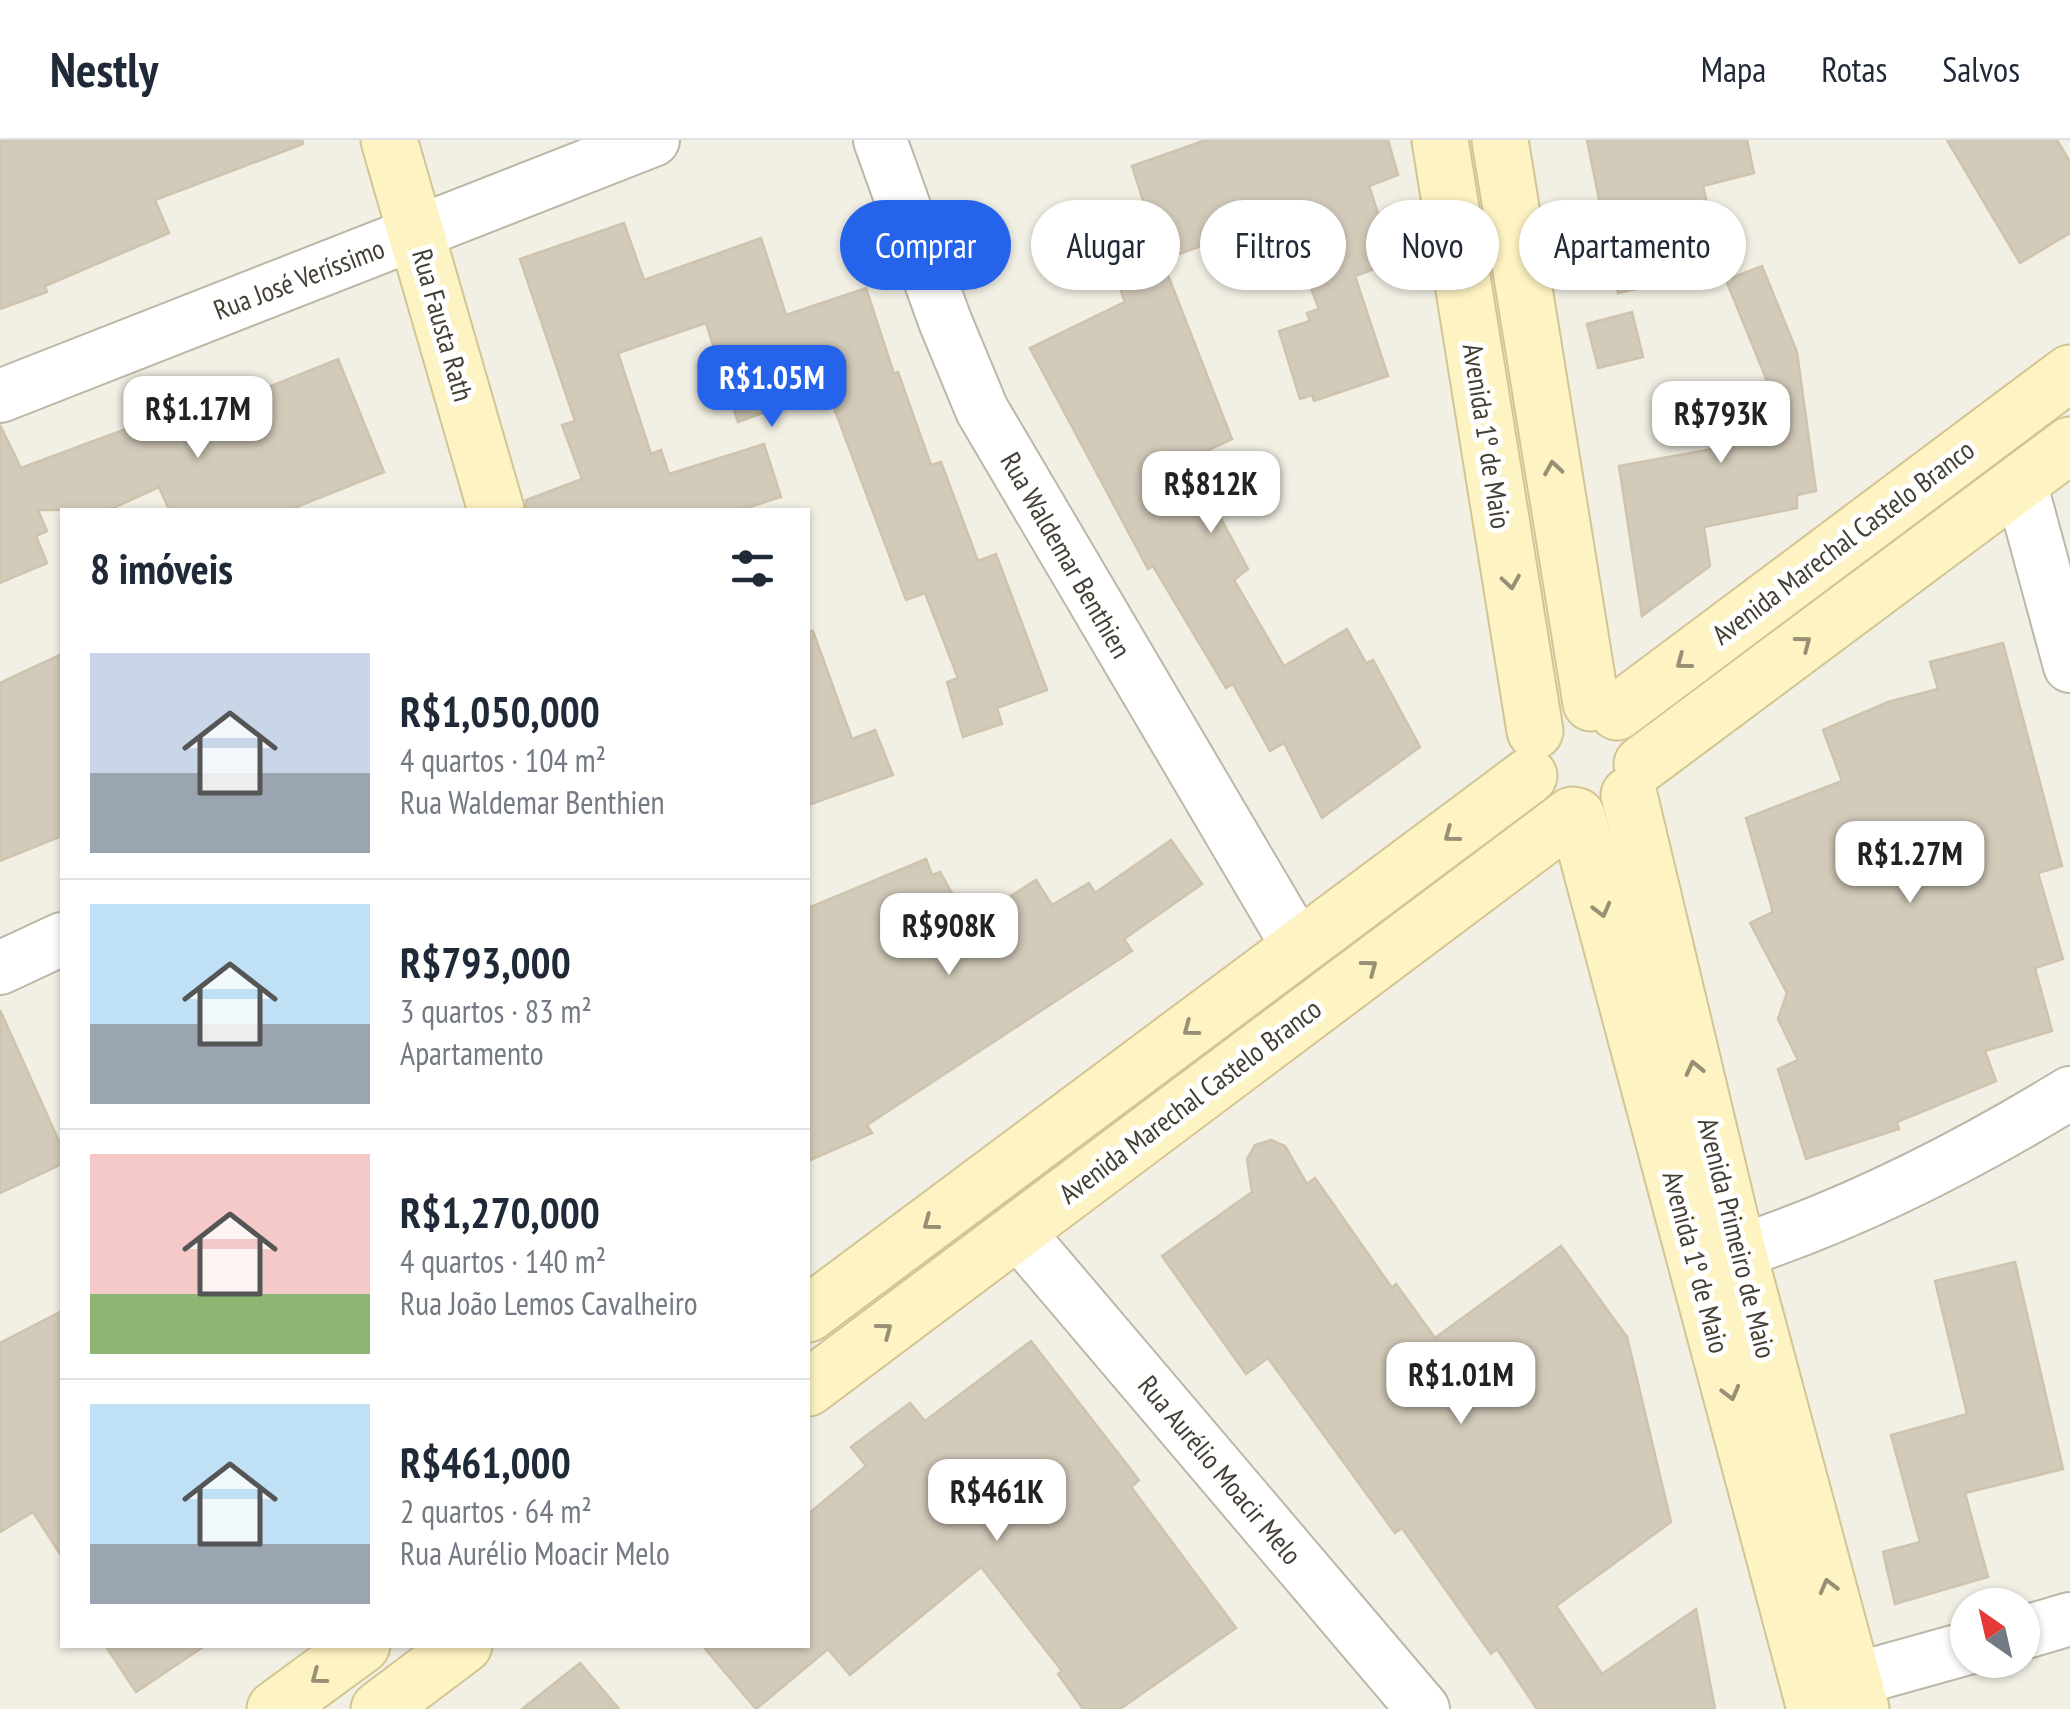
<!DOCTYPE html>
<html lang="pt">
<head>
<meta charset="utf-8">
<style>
  :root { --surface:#fff; --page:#f2f2f3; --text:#1f2937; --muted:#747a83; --line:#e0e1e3; --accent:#2563eb }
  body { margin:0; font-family:"PT Sans Narrow",sans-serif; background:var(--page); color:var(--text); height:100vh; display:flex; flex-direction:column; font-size:38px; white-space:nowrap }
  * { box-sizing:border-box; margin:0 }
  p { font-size:32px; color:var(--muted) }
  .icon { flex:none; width:55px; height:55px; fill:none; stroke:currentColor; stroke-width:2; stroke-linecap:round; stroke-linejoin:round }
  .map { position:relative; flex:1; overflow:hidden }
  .drawer { position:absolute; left:60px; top:368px; width:750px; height:1140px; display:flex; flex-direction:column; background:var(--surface); border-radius:0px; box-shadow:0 2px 8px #0004 }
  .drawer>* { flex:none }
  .top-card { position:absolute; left:840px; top:60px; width:950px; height:90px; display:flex; gap:20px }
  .needle { width:65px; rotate:326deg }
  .fabs { position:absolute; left:1950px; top:1448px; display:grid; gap:20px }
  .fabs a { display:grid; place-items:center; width:90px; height:90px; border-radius:50%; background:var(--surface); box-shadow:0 2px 8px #0004; font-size:50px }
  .price { position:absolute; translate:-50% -85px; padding:0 22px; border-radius:20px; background:#fff; color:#222; font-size:32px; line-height:65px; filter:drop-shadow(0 2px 5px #0008) }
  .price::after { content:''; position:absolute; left:50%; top:60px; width:30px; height:22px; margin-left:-15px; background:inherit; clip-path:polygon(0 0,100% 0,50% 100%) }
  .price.selected { background:var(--accent); color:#fff }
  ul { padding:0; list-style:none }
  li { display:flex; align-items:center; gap:30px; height:250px; padding:0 30px }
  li+li { border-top:2px solid var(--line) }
  li span { display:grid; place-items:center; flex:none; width:280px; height:200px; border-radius:0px; color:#555 }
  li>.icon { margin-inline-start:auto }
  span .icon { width:120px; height:120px; fill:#fffc; stroke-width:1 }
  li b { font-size:42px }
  h2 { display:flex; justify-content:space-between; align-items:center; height:120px; padding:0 30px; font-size:42px }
  .pill { padding:0 35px; border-radius:45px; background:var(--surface); box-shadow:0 2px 8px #0004; font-size:35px; line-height:90px }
  .pill.selected { background:var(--accent); color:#fff }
  header { display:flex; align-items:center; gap:60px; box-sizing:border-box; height:140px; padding:0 50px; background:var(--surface); border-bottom:2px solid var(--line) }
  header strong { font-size:48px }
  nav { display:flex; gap:55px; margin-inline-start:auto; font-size:35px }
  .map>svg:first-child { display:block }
</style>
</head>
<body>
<header>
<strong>Nestly</strong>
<nav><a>Mapa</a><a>Rotas</a><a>Salvos</a></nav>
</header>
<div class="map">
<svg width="2070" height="1569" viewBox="0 0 2070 1569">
  <rect width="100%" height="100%" fill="#f2efe4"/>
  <g fill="#d3cbba" stroke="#cec3ad" stroke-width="2.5">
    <polygon points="0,0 302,0 303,4 155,60 169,93 45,146 47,152 0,169"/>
    <polygon points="1206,0 1388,0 1398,35 1369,46 1394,122 1355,136 1388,236 1314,261 1312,255 1300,259 1279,191 1310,181 1307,173 1319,169 1283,77 1162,120 1132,26"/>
    <polygon points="1587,0 1747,0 1754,33 1703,46 1722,130 1618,153"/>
    <polygon points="1947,0 2057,0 2070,22 2070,93 2020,123"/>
    <polygon points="624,83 644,140 761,98 786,175 866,148 894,234 898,232 931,325 941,322 978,421 996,414 1047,550 997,568 1002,584 963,597 947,542 958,538 925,453 906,460 827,249 738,282 706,183 618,213 651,314 661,310 669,334 764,304 781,357 740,370 526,370 526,360 582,339 562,285 575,281 520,119"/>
    <polygon points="1162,120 1232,299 1189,319 1248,429 1234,440 1284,526 1347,489 1366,523 1373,520 1420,607 1322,678 1284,603 1270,611 1233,544 1226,548 1153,426 1148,429 1030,208 1125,162 1116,137"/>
    <polygon points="1762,126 1797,212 1816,351 1797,355 1797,368 1704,387 1710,426 1642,476 1619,326 1789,295 1726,140"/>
    <polygon points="1632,172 1643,217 1598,228 1587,184"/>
    <polygon points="338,219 384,332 289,370 169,370 159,347 109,370 38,370 47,391 36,396 47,423 0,443 0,285 21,328 201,261 206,272"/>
    <polygon points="808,491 813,491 852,599 875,590 893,635 808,665"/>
    <polygon points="2003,503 2062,726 2038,733 2063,819 2035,828 2052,891 1985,911 1996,941 1897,982 1899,989 1806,1019 1778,929 1798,920 1778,879 1787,853 1750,783 1773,772 1746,678 1842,641 1823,590 1888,562 1938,549 1930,522"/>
    <polygon points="62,514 62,696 0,721 0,543"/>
    <polygon points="1171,700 1202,744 1124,799 1132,811 867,985 872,993 808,1021 808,768 926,719 932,735 940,732 969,783 1036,740 1052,765 1089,743 1095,753"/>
    <polygon points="0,870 62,1008 62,1024 0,1053"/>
    <polygon points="1271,1000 1285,1006 1307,1044 1315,1038 1392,1148 1396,1144 1435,1198 1561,1106 1627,1197 1671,1382 1556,1466 1602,1534 1696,1469 1715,1569 1537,1569 1497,1509 1491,1514 1402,1388 1395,1393 1268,1218 1246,1234 1162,1116 1252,1052 1247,1019 1255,1005"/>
    <polygon points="2015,1122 2063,1329 1965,1353 1988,1437 1895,1464 1883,1412 1920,1402 1891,1295 1967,1274 1935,1141"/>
    <polygon points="62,1171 62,1417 33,1372 0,1392 0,1203"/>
    <polygon points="1031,1201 1139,1340 1131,1347 1236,1488 1120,1569 1083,1569 1058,1534 1062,1531 981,1427 850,1535 828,1509 756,1569 702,1505 808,1505 808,1374 866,1326 851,1307 910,1263 925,1281"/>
    <polygon points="105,1505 206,1505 136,1552"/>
    <polygon points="580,1523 619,1569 522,1569"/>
  </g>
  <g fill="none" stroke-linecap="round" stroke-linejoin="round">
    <g stroke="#bdb7a7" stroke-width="56">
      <g id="street">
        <polyline points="880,0 945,181 982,270 1299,808"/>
        <polyline points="0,256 653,0"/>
        <polyline points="2020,342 2070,526"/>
        <polyline points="0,828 62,799"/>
        <polyline points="1017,1091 1423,1569"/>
        <path d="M1738 1112C1856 1073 1964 1018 2070 953"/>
        <polyline points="2022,1493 2070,1479"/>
        <polyline points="1853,1540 1968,1508"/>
      </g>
    </g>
    <g stroke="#d2c594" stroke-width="59">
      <g id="secondary">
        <polyline points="389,0 496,370"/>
        <polyline points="1440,0 1535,591"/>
        <polyline points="1500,0 1591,563"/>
        <polyline points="1617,572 2070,233"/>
        <polyline points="1642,624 2070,305"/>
        <polyline points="1629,655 1738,1112 1861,1569"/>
        <polyline points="1577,676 1815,1569"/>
        <polyline points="808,1174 1529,636"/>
        <polyline points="808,1248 1572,675"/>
        <polyline points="275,1569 362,1505"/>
        <polyline points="379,1569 464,1505"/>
      </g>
    </g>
    <use href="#street" stroke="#fff" stroke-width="52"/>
    <use href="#secondary" stroke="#fef3c2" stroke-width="55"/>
  </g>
  <defs><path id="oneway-chevron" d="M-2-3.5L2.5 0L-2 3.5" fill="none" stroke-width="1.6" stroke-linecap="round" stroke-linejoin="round" transform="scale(2.5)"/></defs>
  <g stroke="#989074">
    <use href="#oneway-chevron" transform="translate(1553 328) rotate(-99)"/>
    <use href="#oneway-chevron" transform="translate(1511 442) rotate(81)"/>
    <use href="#oneway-chevron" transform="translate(1804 503) rotate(-37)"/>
    <use href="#oneway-chevron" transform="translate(1683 522) rotate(143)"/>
    <use href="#oneway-chevron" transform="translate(1451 695) rotate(143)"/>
    <use href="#oneway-chevron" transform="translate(1602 770) rotate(75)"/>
    <use href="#oneway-chevron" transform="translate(1370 827) rotate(-37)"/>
    <use href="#oneway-chevron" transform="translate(1190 889) rotate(143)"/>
    <use href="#oneway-chevron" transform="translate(1694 928) rotate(-103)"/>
    <use href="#oneway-chevron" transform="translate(930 1083) rotate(143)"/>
    <use href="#oneway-chevron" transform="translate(885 1190) rotate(-37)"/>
    <use href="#oneway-chevron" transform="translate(1731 1253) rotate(75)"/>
    <use href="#oneway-chevron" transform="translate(1828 1446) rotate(-105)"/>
    <use href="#oneway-chevron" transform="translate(318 1537) rotate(143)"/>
  </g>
  <g text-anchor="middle" stroke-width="10" stroke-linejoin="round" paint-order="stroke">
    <g font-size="28" fill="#443f34" stroke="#fff">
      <text transform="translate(299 139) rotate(-21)" y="10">Rua José Veríssimo</text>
      <text transform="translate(443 185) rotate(74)" y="10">Rua Fausta Rath</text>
      <text transform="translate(1487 296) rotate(81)" y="10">Avenida 1º de Maio</text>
      <text transform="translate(1843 402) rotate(-37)" y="10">Avenida Marechal Castelo Branco</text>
      <text transform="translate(1066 415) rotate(60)" y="10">Rua Waldemar Benthien</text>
      <text transform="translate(1190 961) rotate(-37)" y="10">Avenida Marechal Castelo Branco</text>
      <text transform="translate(1737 1098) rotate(76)" y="10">Avenida Primeiro de Maio</text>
      <text transform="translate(1696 1122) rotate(75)" y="10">Avenida 1º de Maio</text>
      <text transform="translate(1220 1330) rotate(50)" y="10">Rua Aurélio Moacir Melo</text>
    </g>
  </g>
</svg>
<div class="fabs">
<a><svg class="needle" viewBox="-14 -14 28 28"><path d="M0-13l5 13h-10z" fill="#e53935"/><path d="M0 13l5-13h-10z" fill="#747a83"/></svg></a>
</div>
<b class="price selected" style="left:772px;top:290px">R$1.05M</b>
<b class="price" style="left:198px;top:321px">R$1.17M</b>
<b class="price" style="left:1721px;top:326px">R$793K</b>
<b class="price" style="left:1211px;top:396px">R$812K</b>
<b class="price" style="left:1910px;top:766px">R$1.27M</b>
<b class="price" style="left:949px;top:838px">R$908K</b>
<b class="price" style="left:1461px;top:1287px">R$1.01M</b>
<b class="price" style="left:997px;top:1404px">R$461K</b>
<div class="top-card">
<a class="pill selected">Comprar</a>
<a class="pill">Alugar</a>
<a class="pill">Filtros</a>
<a class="pill">Novo</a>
<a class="pill">Apartamento</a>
</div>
<section class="drawer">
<h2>8 imóveis<svg class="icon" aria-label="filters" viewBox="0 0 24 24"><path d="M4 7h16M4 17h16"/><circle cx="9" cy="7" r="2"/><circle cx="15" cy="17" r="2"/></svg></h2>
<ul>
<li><span style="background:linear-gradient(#c9d6e8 60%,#9aa5b1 0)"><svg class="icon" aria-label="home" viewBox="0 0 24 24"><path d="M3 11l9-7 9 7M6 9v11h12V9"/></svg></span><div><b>R$1,050,000</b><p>4 quartos · 104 m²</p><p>Rua Waldemar Benthien</p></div></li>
<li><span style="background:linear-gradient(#bfe0f5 60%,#9aa5b1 0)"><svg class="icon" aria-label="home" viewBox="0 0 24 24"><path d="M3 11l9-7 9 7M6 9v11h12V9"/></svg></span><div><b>R$793,000</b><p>3 quartos · 83 m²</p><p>Apartamento</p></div></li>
<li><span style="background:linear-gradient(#f6c9c9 70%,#8fb573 0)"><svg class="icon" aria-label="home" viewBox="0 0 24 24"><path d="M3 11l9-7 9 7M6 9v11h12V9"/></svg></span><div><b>R$1,270,000</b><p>4 quartos · 140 m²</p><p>Rua João Lemos Cavalheiro</p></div></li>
<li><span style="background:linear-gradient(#bfe0f5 70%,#9aa5b1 0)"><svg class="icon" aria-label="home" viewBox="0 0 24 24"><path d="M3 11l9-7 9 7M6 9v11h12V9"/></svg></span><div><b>R$461,000</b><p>2 quartos · 64 m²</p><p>Rua Aurélio Moacir Melo</p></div></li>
</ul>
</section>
</div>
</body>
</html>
